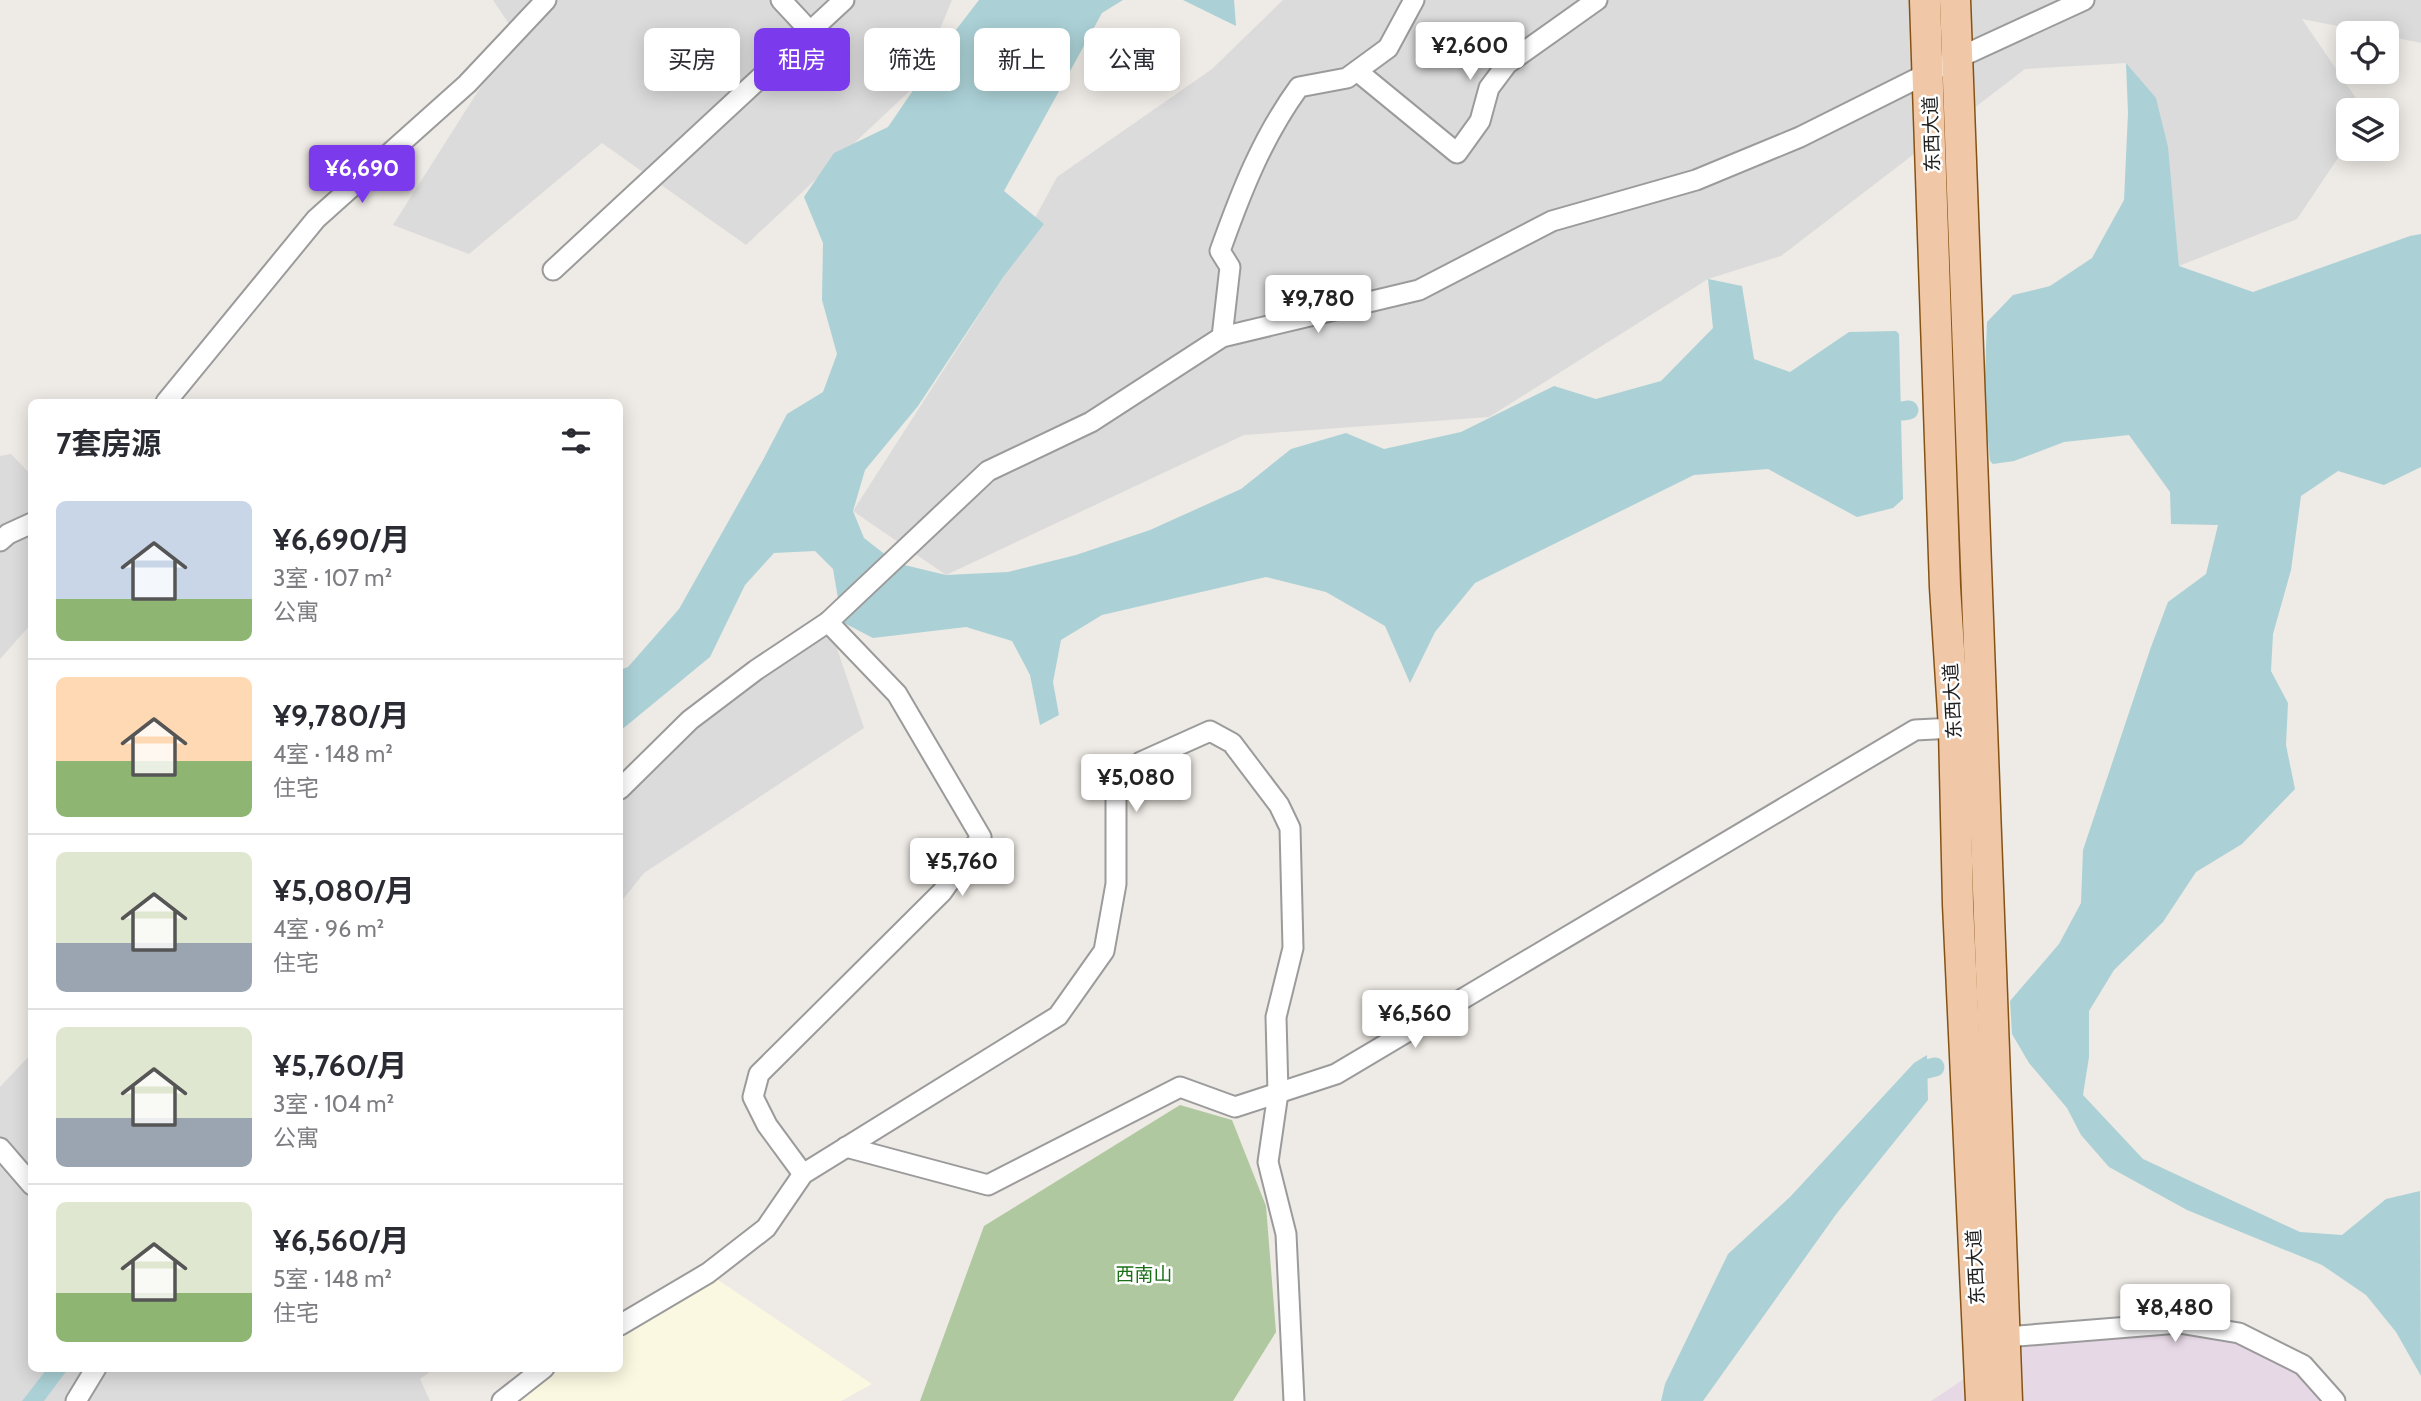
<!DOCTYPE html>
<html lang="zh">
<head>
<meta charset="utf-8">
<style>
  :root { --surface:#fff; --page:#f7f7f7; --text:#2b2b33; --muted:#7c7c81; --line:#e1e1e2; --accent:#7c3aed }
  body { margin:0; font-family:Cabin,"Noto Sans SC",sans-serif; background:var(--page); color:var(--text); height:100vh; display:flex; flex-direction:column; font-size:26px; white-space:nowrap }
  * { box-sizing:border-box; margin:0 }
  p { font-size:23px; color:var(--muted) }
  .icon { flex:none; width:38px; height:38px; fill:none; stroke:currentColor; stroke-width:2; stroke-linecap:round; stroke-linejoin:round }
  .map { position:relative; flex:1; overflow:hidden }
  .sheet { position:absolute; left:28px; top:399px; width:595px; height:973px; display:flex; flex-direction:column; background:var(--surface); border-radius:10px; box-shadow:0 4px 18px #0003 }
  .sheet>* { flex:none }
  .hud { position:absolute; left:644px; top:28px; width:665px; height:63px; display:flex; gap:14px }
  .fabs { position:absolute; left:2336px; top:21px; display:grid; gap:14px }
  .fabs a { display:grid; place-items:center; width:63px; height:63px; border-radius:10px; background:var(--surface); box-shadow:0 4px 18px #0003; font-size:35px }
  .price { position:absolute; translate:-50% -60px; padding:0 16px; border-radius:7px; background:#fff; color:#222; font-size:23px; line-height:46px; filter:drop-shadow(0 2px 4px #0008) }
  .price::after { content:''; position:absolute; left:50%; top:42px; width:21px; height:16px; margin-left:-10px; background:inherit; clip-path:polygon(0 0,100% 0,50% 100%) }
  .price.active { background:var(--accent); color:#fff }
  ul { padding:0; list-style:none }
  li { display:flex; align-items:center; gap:21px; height:175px; padding:0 28px }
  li+li { border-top:2px solid var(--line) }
  li span { display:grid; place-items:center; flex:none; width:196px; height:140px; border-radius:10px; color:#555 }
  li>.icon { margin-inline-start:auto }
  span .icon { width:84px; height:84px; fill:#fffc; stroke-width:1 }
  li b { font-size:30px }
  h2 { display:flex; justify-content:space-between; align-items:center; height:84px; padding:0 28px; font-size:30px }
  .chip { padding:0 24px; border-radius:10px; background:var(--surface); box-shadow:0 4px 18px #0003; font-size:24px; line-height:63px }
  .chip.active { background:var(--accent); color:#fff }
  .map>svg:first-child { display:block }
</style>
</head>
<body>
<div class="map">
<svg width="2421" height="1401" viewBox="0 0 2421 1401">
  <rect width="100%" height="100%" fill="#eeeae5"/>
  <g fill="#dcdbdb">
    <polygon points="493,0 952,0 917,84 746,245 602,143 469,254 393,225 515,33"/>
    <polygon points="1283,0 2421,0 2421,43 2387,36 2387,33 2374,33 2302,19 2364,110 2348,110 2348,143 2297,219 2179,266 2171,183 2126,63 2025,69 1781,256 1708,279 1489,417 1244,435 946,575 853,511 1004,276 1057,177 1212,69"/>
    <polygon points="11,454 31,475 31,624 0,659 0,456"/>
    <polygon points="828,622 864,728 644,873 620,903 620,786"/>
    <polygon points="31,1054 32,1368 434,1369 420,1379 430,1401 0,1401 0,1087"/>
  </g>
  <polygon fill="#e6d8e5" points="2179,1323 2239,1333 2303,1365 2335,1401 1931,1401 2032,1334"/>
  <polygon fill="#fbf8e1" points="708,1273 872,1384 841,1401 510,1401 561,1369 620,1368 620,1331"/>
  <polygon fill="#b0c89f" points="1180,1105 1232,1120 1266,1206 1276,1332 1233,1401 920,1401 984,1226"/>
  <g fill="#abd1d6">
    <polygon points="979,0 1123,0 1102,13 1004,191 1044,224 1004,276 918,406 865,470 853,511 864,538 896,563 946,575 1008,572 1076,555 1150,530 1241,489 1291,449 1346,433 1384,449 1461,432 1554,386 1596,399 1661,381 1713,328 1708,279 1742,286 1754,359 1790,372 1849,332 1896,331 1899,334 1903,499 1893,508 1857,517 1768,469 1694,475 1475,583 1435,632 1410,683 1385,626 1326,592 1266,577 1102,615 1061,640 1053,682 1059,715 1040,725 1030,675 1012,641 966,627 873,638 842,622 833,569 815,551 774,553 745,585 710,657 620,731 620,670 628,667 679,609 763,460 787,414 823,392 837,354 822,300 823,243 804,197 834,153 888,127 942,48"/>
    <polygon points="1183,0 1234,0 1236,26"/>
    <polygon points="2126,63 2156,98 2168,147 2179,266 2253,292 2410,236 2421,234 2421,467 2384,485 2338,471 2301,496 2291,570 2273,634 2271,671 2288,703 2286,745 2295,789 2242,844 2196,872 2163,922 2114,970 2089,1011 2089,1057 2083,1095 2143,1159 2300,1232 2342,1235 2386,1199 2420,1191 2421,1376 2396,1332 2366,1295 2322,1265 2187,1210 2109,1167 2081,1135 2067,1108 2029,1063 2012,1034 2010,1001 2059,944 2081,903 2083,850 2151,647 2168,602 2206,574 2218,525 2171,524 2170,492 2129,435 2064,442 2014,461 1993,464 1990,461 1984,402 1987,322 2013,295 2050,286 2092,258 2124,200 2128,113"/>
    <polygon points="1927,1055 1928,1100 1837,1213 1703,1401 1661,1401 1665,1384 1728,1254 1790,1197 1914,1063"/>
    <polygon points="47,1369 68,1369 44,1401 22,1401"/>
  </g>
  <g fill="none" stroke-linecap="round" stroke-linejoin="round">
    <g stroke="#abd1d6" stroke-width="19">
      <polyline points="1902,411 1909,410"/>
      <polyline points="1927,1069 1935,1067"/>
    </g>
    <g stroke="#9b9b9b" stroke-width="23">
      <g id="minor">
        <polyline points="781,0 809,30"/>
        <polyline points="1357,71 1457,153 1480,121 1489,88 1507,64 1597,0"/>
        <polyline points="553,270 844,0"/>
        <path d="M1222 337 1230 267 1220 251C1241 192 1262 138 1299 87L1347 78 1388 48 1414 0"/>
        <polyline points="166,402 316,219 467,84 546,0"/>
        <polyline points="0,541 8,534 32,523"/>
        <polyline points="620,789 690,720 756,670 828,622 988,471 1091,422 1222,337 1419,290 1552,221 1696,180 1800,137 1958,58 2084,0"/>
        <polyline points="846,1147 988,1185 1180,1087 1235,1107 1336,1074 1915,730 1954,728"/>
        <polyline points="0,1148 32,1185"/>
        <polyline points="803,1174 767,1125 753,1097 759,1074 942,892 981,837 897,694 828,622"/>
        <polyline points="620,1325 708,1273 766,1228 803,1174 1058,1016 1104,951 1116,884 1116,788 1141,762 1210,731 1232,743 1279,805 1290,828 1293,948 1276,1017 1278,1093 1268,1162 1286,1234 1294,1401"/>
        <polyline points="2006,1337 2179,1323 2239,1333 2303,1365 2335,1401"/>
        <polyline points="76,1401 96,1368"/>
        <polyline points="502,1401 544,1368"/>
      </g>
    </g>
    <g stroke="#865212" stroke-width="33">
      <g id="primary">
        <polyline points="1925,0 1945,587 1954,728 1958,904 1981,1401"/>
        <polyline points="1955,0 2007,1401"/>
      </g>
    </g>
    <use href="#minor" stroke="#fff" stroke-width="19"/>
    <use href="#primary" stroke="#f0c8a7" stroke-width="30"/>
  </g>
  <g text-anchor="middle" stroke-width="5" stroke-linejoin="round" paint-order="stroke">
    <g font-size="19" fill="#1e1e1e" stroke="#fff">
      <text transform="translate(1931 134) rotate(-92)" y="7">东西大道</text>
      <text transform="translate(1952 701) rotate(-93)" y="7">东西大道</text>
      <text transform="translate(1975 1267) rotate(-93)" y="7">东西大道</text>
    </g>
    <g font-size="19" fill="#1c6f19" stroke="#fff">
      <text x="1144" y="1281">西南山</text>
    </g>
  </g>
</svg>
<div class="fabs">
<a><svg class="icon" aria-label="locate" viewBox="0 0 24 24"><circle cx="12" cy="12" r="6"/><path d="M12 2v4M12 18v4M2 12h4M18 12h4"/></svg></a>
<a><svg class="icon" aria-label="layers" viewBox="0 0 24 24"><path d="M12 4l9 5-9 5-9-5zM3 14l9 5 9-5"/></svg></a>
</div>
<b class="price" style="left:1470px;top:82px">¥2,600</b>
<b class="price active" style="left:362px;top:205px">¥6,690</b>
<b class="price" style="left:1318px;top:335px">¥9,780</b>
<b class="price" style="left:1136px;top:814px">¥5,080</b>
<b class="price" style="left:962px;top:898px">¥5,760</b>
<b class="price" style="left:1415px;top:1050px">¥6,560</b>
<b class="price" style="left:2175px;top:1344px">¥8,480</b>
<div class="hud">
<a class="chip">买房</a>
<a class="chip active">租房</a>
<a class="chip">筛选</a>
<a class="chip">新上</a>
<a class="chip">公寓</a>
</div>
<section class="sheet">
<h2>7套房源<svg class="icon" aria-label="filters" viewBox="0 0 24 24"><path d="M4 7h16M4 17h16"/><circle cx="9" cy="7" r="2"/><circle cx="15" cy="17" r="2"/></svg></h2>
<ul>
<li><span style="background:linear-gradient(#c9d6e8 70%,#8fb573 0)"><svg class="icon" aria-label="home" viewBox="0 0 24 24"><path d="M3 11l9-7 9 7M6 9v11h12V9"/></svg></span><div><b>¥6,690/月</b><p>3室 · 107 m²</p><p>公寓</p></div></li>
<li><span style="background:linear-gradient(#ffd9b3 60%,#8fb573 0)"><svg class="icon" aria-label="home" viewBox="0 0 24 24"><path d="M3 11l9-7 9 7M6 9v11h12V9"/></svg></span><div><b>¥9,780/月</b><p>4室 · 148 m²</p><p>住宅</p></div></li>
<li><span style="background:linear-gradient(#dfe7d0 65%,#9aa5b1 0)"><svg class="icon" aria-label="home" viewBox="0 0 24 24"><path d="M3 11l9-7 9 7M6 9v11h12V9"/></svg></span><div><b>¥5,080/月</b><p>4室 · 96 m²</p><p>住宅</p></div></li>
<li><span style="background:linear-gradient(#dfe7d0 65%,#9aa5b1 0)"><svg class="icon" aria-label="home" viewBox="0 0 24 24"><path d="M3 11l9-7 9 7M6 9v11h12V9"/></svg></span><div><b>¥5,760/月</b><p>3室 · 104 m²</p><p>公寓</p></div></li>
<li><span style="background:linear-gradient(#dfe7d0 65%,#8fb573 0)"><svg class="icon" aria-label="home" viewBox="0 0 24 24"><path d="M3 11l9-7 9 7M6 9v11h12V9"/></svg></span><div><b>¥6,560/月</b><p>5室 · 148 m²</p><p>住宅</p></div></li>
</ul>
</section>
</div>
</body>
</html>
